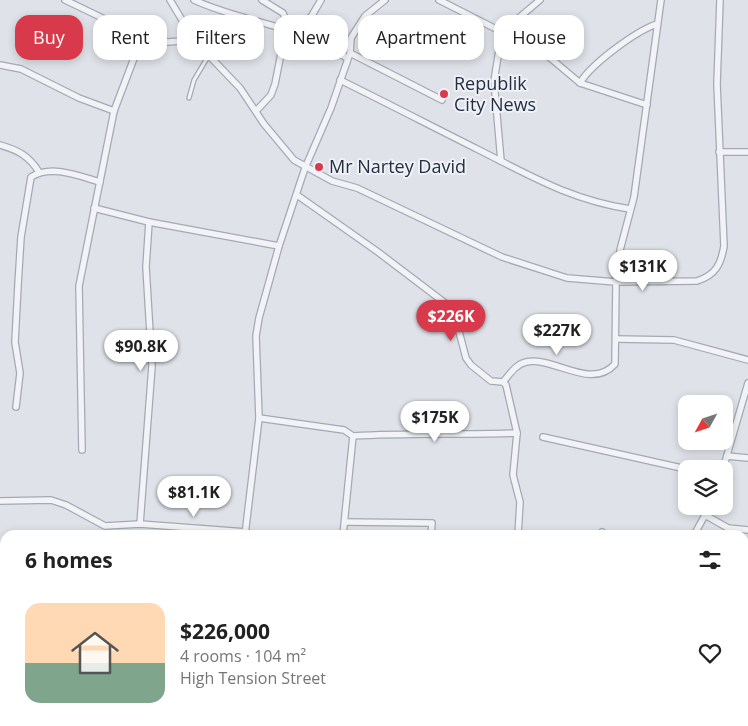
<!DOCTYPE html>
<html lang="en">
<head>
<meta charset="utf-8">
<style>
  :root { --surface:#fff; --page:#f6f6f6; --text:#222; --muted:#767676; --accent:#d8394b }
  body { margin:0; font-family:"Open Sans",sans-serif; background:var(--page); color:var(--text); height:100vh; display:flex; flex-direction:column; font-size:19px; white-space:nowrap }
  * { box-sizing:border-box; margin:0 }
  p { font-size:16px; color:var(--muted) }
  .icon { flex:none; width:28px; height:28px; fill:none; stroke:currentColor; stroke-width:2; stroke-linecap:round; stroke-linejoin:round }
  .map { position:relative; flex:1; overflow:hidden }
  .details { position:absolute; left:0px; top:530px; width:749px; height:196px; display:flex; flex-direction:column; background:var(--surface); border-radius:15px 15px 0 0; box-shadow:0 2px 8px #0003 }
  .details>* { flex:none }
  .banner { position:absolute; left:15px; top:15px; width:719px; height:45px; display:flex; gap:10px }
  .needle { width:32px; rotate:230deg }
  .controls { position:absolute; left:678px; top:395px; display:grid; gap:10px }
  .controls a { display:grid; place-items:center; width:55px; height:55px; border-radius:10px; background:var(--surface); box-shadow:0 2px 8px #0003; font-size:25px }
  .price { position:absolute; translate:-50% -42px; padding:0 11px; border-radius:18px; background:#fff; color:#222; font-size:16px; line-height:32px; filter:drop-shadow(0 1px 2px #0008) }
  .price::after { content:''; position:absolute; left:50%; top:30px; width:15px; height:11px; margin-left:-8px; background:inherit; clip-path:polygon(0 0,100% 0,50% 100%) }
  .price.selected { background:var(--accent); color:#fff }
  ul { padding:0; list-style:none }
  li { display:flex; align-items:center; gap:15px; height:125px; padding:0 25px }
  li span { display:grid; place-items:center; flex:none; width:140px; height:100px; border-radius:15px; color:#555 }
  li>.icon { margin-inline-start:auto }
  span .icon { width:60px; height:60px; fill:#fffc; stroke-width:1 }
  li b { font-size:21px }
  h2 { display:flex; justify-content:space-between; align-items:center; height:60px; padding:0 25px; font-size:21px }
  .pill { padding:0 18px; border-radius:15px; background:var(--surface); box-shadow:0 2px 8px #0003; font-size:18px; line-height:45px }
  .pill.selected { background:var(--accent); color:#fff }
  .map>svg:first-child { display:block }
</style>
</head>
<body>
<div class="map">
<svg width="748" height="726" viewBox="0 0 748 726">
  <rect width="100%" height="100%" fill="#dfe2e9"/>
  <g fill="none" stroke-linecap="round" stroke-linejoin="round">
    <g stroke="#a4a9b3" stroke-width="5.5">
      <polyline id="service" points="189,98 194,80 209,55"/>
    </g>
    <g stroke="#a4a9b3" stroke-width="8">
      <g id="minor">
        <polyline points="65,0 142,37"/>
        <path d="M170 0 194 40 240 88 264 124 294 160 332 181 357 188 502 257 567 278 616 282 697 281C716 275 721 264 724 246L717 84 720 0"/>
        <path d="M194 0C224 14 256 20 287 30 309 37 328 47 347 58"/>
        <polyline points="439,0 502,32 516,42 542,51 580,83 647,105"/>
        <polyline points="287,30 311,17 321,0"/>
        <polyline points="350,53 442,100"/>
        <polyline points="0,65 21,69 79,98 114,111"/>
        <path d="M340 80C387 103 433 127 479 150 531 176 571 200 630 209"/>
        <path d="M580 83C591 64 636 31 657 24"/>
        <polyline points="256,111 271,95 275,84 287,23 283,13 262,0"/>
        <path d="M0 145C18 150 29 156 39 172"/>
        <polyline points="719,152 748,152"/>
        <polyline points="501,161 494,81 502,32 540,0"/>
        <polyline points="297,195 378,252 453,309 466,358 471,365 491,381 503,382 506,385 517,433 513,475 520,502 518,535"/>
        <polyline points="94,208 149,222 279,246"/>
        <polyline points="616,339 674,340 748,360"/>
        <path d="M503 382C509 375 516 364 526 362 554 356 591 391 615 364L616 282 620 250 634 197 661 0"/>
        <path d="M16 407 20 373 15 342 18 285 21 237 31 177C51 164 79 176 100 182"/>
        <path d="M259 418 344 430 353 436C408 433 462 435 517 433"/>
        <polyline points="543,437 686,469"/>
        <polyline points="82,450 79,286 114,111 142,37 168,42 194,40"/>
        <polyline points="727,456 748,458"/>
        <polyline points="723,469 748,383"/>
        <polyline points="0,501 51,500 66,505 105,526 140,524 246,532"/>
        <polyline points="705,515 728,528 748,530"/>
        <polyline points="345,522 432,523 431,535"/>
        <polyline points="140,524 152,366 146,267 149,222"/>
        <polyline points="602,532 606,535"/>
        <polyline points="245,535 259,418 256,336 259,318 279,246 305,168 331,108 350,53 351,38 365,16 385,0"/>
        <polyline points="343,535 353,436"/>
        <polyline points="694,535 710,506"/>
        <polyline points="744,601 748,602"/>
        <polyline points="0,615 5,612"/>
        <polyline points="744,663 748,671"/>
        <polyline points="0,668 2,686 5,687"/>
        <polyline points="744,689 748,685"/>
        <polyline points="135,726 135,721"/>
        <polyline points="213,726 214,721"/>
        <polyline points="331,726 331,721"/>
        <polyline points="703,726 709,721"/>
      </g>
    </g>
    <use href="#service" stroke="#f2f3f7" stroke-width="3"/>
    <use href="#minor" stroke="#f2f3f7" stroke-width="5.5"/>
  </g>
  <g fill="#d8394b" stroke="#eef1f7" stroke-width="2">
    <circle cx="444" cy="94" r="5"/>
    <circle cx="319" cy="167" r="5"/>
  </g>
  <g text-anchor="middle" stroke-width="4" stroke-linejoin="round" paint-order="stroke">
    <g font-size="18" fill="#262f41" stroke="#eef1f7" text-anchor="start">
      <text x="454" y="90">Republik<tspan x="454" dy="21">City News</tspan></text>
      <text x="329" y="173">Mr Nartey David</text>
    </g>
  </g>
</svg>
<div class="controls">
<a><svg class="needle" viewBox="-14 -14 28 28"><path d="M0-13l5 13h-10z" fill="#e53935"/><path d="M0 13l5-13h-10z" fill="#767676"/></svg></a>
<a><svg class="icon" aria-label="layers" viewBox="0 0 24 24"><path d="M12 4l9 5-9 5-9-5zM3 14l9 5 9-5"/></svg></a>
</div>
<b class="price" style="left:643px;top:292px">$131K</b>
<b class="price selected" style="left:451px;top:342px">$226K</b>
<b class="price" style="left:557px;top:356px">$227K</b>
<b class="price" style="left:141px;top:372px">$90.8K</b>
<b class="price" style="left:435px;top:443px">$175K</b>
<b class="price" style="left:194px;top:518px">$81.1K</b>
<div class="banner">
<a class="pill selected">Buy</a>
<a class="pill">Rent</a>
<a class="pill">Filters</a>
<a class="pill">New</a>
<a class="pill">Apartment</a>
<a class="pill">House</a>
</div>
<section class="details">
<h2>6 homes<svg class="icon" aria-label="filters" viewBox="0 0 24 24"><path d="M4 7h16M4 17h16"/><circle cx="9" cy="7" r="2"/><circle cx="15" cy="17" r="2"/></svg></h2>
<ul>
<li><span style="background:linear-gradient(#ffd9b3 60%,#7fa58c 0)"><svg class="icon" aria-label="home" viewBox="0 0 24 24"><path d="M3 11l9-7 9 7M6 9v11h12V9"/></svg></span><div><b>$226,000</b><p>4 rooms · 104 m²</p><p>High Tension Street</p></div><svg class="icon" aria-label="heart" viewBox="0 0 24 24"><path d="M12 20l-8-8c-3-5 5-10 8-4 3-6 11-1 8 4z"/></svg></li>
</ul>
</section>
</div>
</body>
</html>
